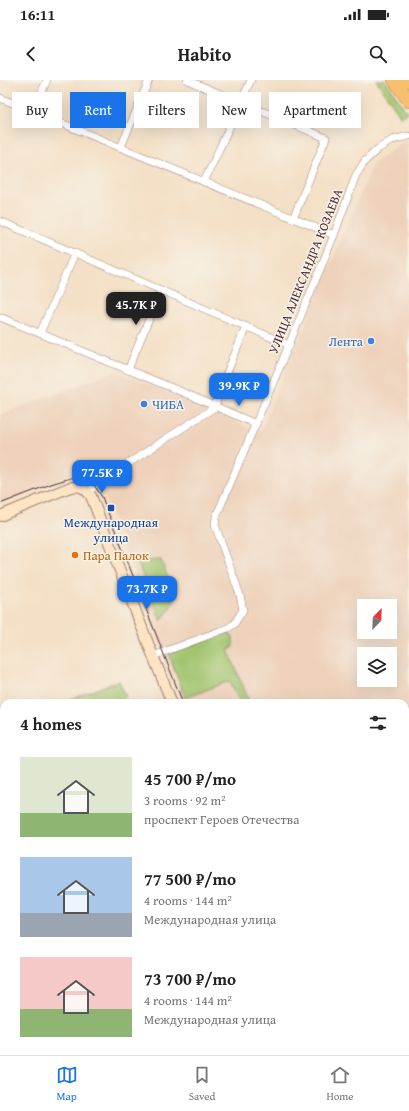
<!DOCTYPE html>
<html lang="en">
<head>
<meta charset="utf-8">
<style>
  :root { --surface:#fff; --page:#f6f6f6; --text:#222; --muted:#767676; --line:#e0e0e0; --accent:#1a73e8 }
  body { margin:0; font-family:"Gentium Book Plus",serif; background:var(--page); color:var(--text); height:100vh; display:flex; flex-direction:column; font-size:15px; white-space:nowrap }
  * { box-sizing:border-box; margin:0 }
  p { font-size:13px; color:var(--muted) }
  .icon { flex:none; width:22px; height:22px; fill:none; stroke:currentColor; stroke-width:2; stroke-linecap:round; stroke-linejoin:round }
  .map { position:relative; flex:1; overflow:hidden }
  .side { position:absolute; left:0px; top:619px; width:409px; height:356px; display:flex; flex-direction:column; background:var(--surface); border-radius:12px 12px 0 0; box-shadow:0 4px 16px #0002 }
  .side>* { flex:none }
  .top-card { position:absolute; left:12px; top:12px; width:385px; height:36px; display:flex; gap:8px }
  .needle { width:26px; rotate:23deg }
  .controls { position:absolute; left:357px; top:519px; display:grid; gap:8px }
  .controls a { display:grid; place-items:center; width:40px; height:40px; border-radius:0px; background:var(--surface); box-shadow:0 4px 16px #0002; font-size:20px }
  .price { position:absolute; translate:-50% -34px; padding:0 9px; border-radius:8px; background:var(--accent); color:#fff; font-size:13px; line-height:26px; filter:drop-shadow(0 1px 2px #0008) }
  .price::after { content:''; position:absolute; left:50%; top:24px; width:12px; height:9px; margin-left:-6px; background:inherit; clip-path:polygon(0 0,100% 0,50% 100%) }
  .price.on { background:#222; color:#fff }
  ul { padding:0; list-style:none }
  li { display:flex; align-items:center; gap:12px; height:100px; padding:0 20px }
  li span { display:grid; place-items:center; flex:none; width:112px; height:80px; border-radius:0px; color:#555 }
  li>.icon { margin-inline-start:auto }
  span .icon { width:48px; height:48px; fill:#fffc; stroke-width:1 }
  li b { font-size:17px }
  h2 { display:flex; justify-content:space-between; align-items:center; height:48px; padding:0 20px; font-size:17px }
  .tag { padding:0 14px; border-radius:0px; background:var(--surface); box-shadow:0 4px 16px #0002; font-size:14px; line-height:36px }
  .tag.on { background:var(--accent); color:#fff }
  .status { display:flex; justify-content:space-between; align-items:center; height:28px; padding:0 20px; background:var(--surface); direction:ltr }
  .status svg { height:11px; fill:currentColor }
  header { display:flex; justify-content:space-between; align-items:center; height:52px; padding:0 20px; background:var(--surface); font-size:18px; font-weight:700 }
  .dock { display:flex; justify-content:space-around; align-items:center; height:56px; border-top:1px solid var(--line); background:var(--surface); font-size:11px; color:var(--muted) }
  .dock a { display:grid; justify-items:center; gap:2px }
  .dock .on { color:var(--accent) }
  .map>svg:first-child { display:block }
</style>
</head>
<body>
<div class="status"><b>16:11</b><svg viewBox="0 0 49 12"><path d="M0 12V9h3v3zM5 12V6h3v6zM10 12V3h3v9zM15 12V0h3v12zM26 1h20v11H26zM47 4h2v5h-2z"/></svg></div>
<header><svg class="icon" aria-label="back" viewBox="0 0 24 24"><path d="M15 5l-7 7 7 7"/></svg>Habito<svg class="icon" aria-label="search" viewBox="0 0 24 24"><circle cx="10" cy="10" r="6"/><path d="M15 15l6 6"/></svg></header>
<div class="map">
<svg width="409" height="975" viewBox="0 0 409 975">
  <rect width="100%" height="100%" fill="#f7f3e8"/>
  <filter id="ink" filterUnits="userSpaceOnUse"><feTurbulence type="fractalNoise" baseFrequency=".025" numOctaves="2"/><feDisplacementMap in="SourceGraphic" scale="8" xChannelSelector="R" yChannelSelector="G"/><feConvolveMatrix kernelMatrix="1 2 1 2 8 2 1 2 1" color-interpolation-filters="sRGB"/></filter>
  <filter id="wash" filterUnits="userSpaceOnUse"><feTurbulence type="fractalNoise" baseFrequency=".012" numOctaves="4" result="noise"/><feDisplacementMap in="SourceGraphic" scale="16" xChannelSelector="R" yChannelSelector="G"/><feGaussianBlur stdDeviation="0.9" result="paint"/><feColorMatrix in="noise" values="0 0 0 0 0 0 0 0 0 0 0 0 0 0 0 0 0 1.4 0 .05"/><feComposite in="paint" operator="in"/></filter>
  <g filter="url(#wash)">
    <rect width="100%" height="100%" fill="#f4e0c6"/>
    <path fill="#eed1ba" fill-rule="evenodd" d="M405 61 409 67V729L405 736V623H185L100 405 76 392 0 423V335L115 291 260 352 373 84ZM364 526H390V552H364ZM364 574H390V600H364Z"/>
    <g fill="#a2c46e" stroke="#76724c">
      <polygon points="376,0 385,0 407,32 401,37"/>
      <path d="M161 480 169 500 176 503C177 519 170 529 161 541L137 481Z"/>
      <polygon points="226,552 228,552 233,558 233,568 228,570 250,623 240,623 230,601 185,618 169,574"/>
      <polygon points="119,601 126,617 111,623 63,623 63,622"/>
      <polygon points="9,971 47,971 49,975 0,975"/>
    </g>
  </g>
  <g filter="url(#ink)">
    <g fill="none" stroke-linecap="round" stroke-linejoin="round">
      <g stroke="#9f8078" stroke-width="8">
        <g id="street">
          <polyline points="187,0 326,58 293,139"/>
          <polyline points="0,18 334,155"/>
          <polyline points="33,32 47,0"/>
          <polyline points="121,67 149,0"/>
          <polyline points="204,102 251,0"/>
          <polyline points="0,141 289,265"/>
          <polyline points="0,237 182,312 256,344"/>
          <polyline points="40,253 75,173"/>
          <polyline points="128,290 161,210"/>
          <polyline points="88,412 101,401 215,327 219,312 246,247"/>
          <polyline points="153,576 228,548 234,544 243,530 240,515 215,445 216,437 289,265 334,155 356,95 365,81 378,69 392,60 409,56"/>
          <polyline points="405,839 409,829"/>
        </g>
      </g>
      <g stroke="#9f8078" stroke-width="12">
        <g id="secondary">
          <path d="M0 436 68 408C79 405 83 406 91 416L153 576 172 623"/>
          <polyline points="0,956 4,955"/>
          <polyline points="356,971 362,975"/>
        </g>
      </g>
      <g stroke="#9f8078" stroke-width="14">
        <g id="highway">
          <polyline points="394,0 409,21"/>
          <polyline points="408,0 409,1"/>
          <polyline points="405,744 409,735"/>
          <polyline points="405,788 409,778"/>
          <polyline points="315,975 316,971"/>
          <polyline points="329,975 331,971"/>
        </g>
      </g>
      <use href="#street" stroke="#fff" stroke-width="7"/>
      <use href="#secondary" stroke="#fde5c4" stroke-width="10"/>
      <use href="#highway" stroke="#f9bf6c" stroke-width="13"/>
      <g stroke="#4a1f2b" stroke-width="1">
        <polyline points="0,424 51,404 74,397 85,399 92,402 102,417 183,623"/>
        <polyline points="288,975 289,971"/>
      </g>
    </g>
  </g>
  <g fill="#3f7fe0" stroke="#f7f3e8" stroke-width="1.5">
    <circle cx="371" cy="261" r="4"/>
    <circle cx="144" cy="324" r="4"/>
  </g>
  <rect fill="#1a4fb4" stroke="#f7f3e8" stroke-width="1.5" x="107" y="424" width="8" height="8" rx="2"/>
  <circle fill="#e8710a" stroke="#f7f3e8" stroke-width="1.5" cx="75" cy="475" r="4"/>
  <g text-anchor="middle" stroke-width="3" stroke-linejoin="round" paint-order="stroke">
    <g font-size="13" fill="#4a1f2b" stroke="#f7f3e8">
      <text transform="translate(305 191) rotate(-68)" y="5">УЛИЦА АЛЕКСАНДРА КОЗАЕВА</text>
    </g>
    <g font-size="13" fill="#366cbe" stroke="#f7f3e8" text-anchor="end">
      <text x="363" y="266">Лента</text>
      <text x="152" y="329" text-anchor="start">ЧИБА</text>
    </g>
    <g font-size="13" fill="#164399" stroke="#f7f3e8">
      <text x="111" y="447">Международная<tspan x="111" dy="15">улица</tspan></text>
    </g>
    <g font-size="13" fill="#c56008" stroke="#f7f3e8" text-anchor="start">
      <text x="83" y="480">Пара Палок</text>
    </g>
  </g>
</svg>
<div class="controls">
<a><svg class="needle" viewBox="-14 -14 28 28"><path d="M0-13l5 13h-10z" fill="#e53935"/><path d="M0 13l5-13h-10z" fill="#767676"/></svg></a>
<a><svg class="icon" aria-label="layers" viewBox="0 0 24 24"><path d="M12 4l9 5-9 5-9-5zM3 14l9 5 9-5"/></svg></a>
</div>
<b class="price on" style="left:136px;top:246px">45.7K ₽</b>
<b class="price" style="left:239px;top:327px">39.9K ₽</b>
<b class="price" style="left:102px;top:414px">77.5K ₽</b>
<b class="price" style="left:147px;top:530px">73.7K ₽</b>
<div class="top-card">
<a class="tag">Buy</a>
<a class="tag on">Rent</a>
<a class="tag">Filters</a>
<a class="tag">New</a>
<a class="tag">Apartment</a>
</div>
<section class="side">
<h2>4 homes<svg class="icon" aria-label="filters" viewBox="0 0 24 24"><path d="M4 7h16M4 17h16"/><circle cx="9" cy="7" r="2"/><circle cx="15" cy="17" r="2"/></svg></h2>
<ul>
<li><span style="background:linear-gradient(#dfe7d0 70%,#8fb573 0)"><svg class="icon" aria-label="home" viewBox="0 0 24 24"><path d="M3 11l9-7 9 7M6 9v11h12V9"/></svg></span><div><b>45 700 ₽/mo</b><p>3 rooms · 92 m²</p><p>проспект Героев Отечества</p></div></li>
<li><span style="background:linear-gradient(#a9c7e8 70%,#9aa5b1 0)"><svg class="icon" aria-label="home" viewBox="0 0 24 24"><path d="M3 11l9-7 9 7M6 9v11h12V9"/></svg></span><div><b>77 500 ₽/mo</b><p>4 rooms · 144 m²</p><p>Международная улица</p></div></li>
<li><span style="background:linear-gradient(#f6c9c9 65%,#8fb573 0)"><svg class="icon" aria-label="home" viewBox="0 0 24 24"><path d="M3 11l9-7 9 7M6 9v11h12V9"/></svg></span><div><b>73 700 ₽/mo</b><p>4 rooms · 144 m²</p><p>Международная улица</p></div></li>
</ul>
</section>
</div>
<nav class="dock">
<a class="on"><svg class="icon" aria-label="map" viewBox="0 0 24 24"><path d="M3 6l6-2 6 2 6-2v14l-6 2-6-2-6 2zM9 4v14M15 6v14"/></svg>Map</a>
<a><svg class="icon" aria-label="saved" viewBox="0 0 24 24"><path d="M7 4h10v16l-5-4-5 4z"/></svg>Saved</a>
<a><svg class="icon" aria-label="home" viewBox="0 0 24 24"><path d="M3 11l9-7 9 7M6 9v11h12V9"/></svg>Home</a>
</nav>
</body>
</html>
